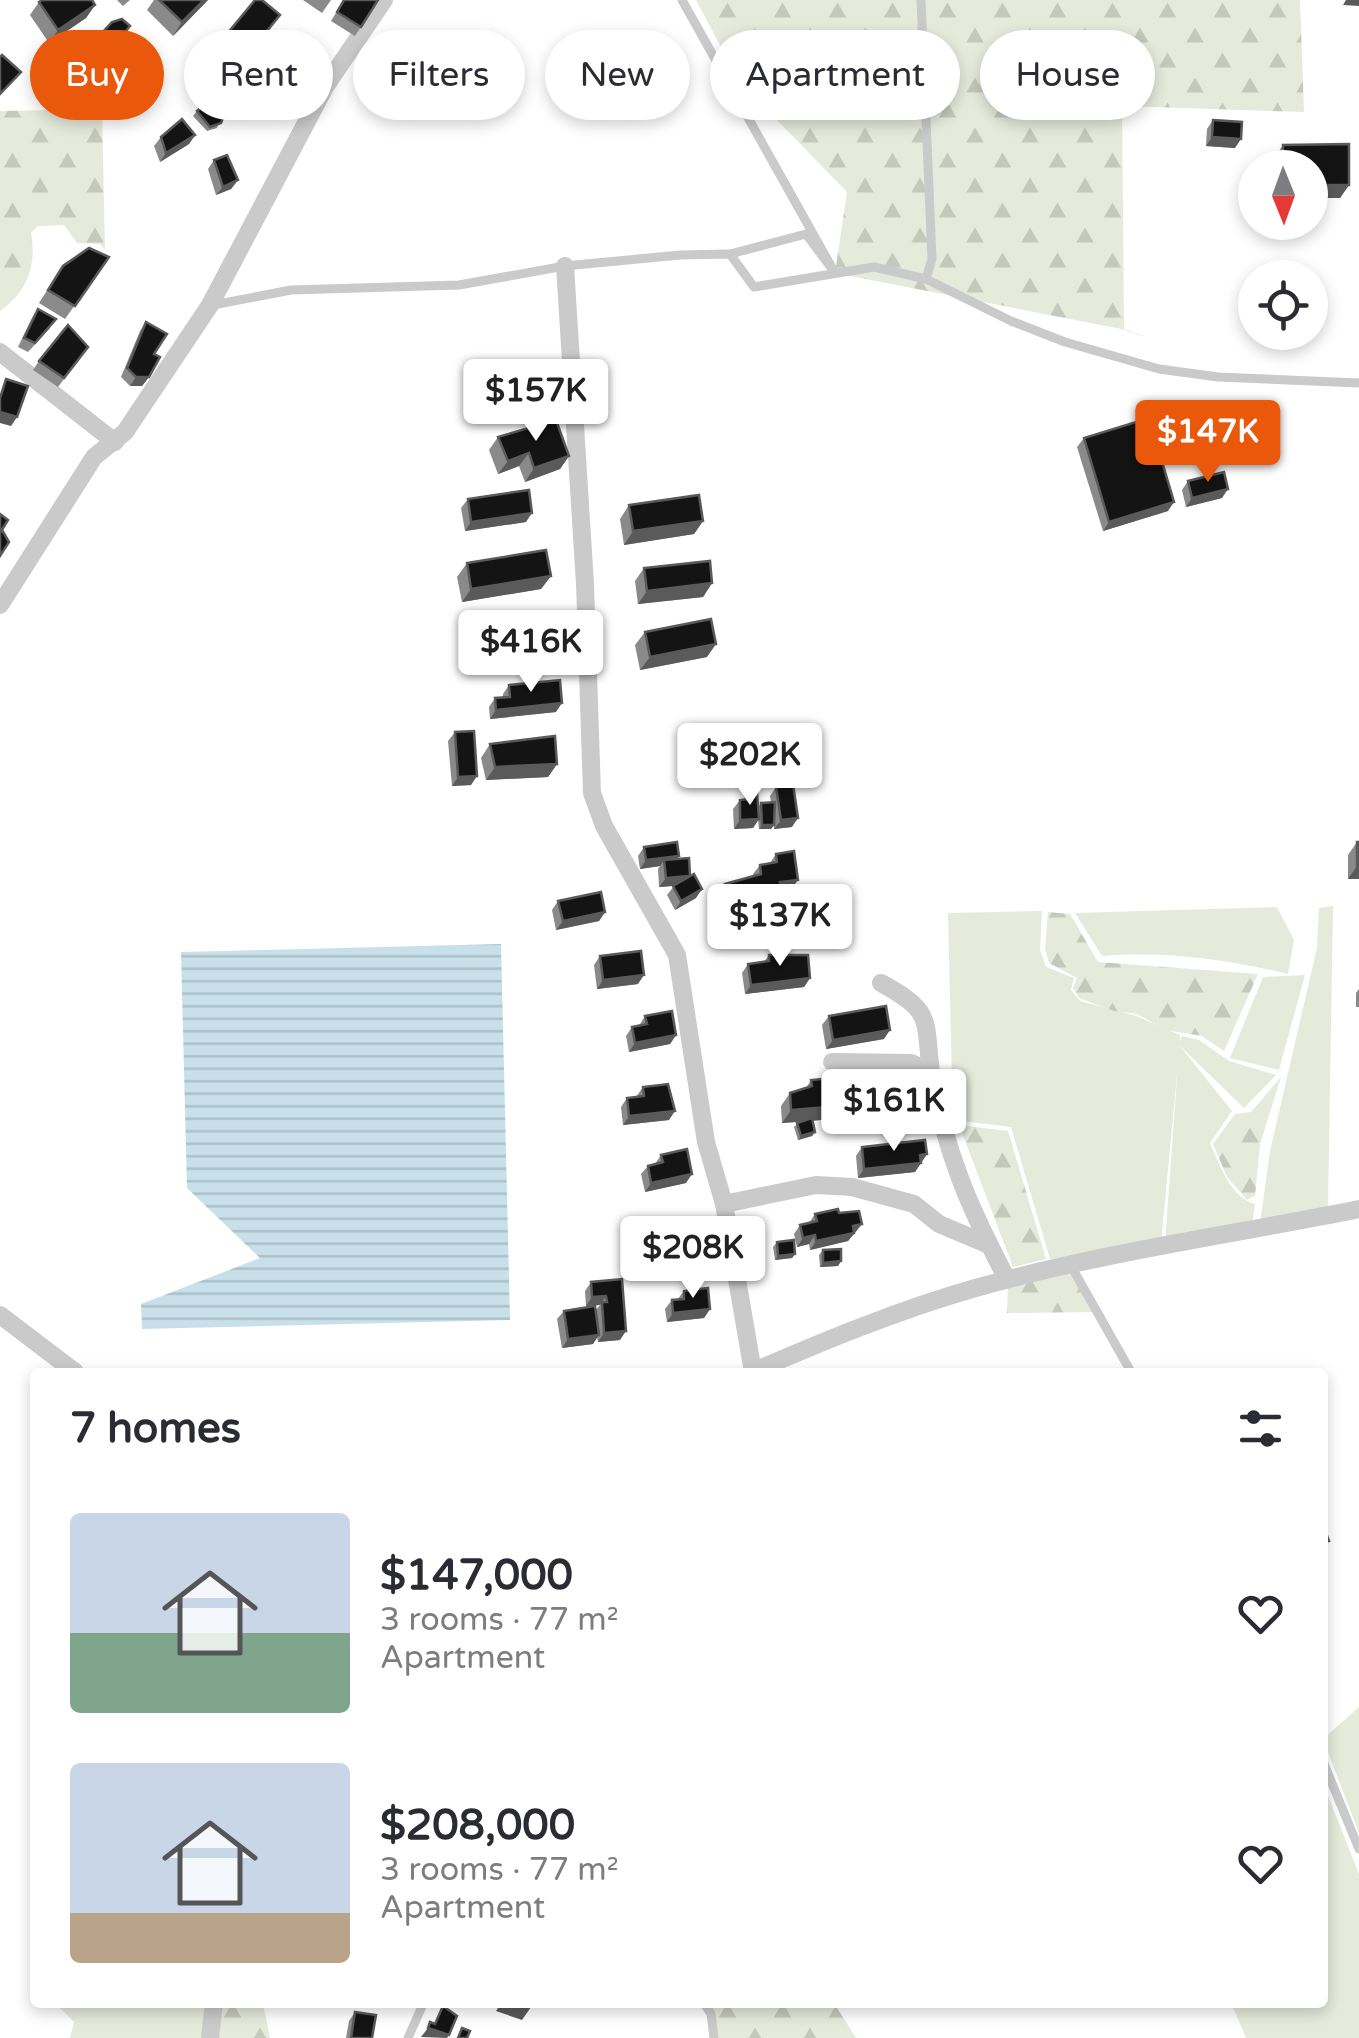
<!DOCTYPE html>
<html lang="en">
<head>
<meta charset="utf-8">
<style>
  :root { --surface:#fff; --page:#f7f7f7; --text:#2b2b33; --muted:#7c7c81; --accent:#ea580c }
  body { margin:0; font-family:"Varela Round",sans-serif; background:var(--page); color:var(--text); height:100vh; display:flex; flex-direction:column; font-size:38px; white-space:nowrap }
  * { box-sizing:border-box; margin:0 }
  p { font-size:32px; color:var(--muted) }
  .icon { flex:none; width:55px; height:55px; fill:none; stroke:currentColor; stroke-width:2; stroke-linecap:round; stroke-linejoin:round }
  .map { position:relative; flex:1; overflow:hidden }
  .drawer { position:absolute; left:30px; top:1368px; width:1298px; height:640px; display:flex; flex-direction:column; background:var(--surface); border-radius:10px; box-shadow:0 5px 15px #0003 }
  .drawer>* { flex:none }
  .guide { position:absolute; left:30px; top:30px; width:1300px; height:90px; display:flex; gap:20px }
  .needle { width:65px; rotate:179deg }
  .buttons { position:absolute; left:1238px; top:150px; display:grid; gap:20px }
  .buttons a { display:grid; place-items:center; width:90px; height:90px; border-radius:50%; background:var(--surface); box-shadow:0 5px 15px #0003; font-size:50px }
  .price { position:absolute; translate:-50% -85px; padding:0 22px; border-radius:10px; background:#fff; color:#222; font-size:32px; line-height:65px; filter:drop-shadow(0 2px 5px #0008) }
  .price::after { content:''; position:absolute; left:50%; top:60px; width:30px; height:22px; margin-left:-15px; background:inherit; clip-path:polygon(0 0,100% 0,50% 100%) }
  .price.selected { background:var(--accent); color:#fff }
  ul { padding:0; list-style:none }
  li { display:flex; align-items:center; gap:30px; height:250px; padding:0 40px }
  li span { display:grid; place-items:center; flex:none; width:280px; height:200px; border-radius:10px; color:#555 }
  li>.icon { margin-inline-start:auto }
  span .icon { width:120px; height:120px; fill:#fffc; stroke-width:1 }
  li b { font-size:42px }
  h2 { display:flex; justify-content:space-between; align-items:center; height:120px; padding:0 40px; font-size:42px }
  .chip { padding:0 35px; border-radius:45px; background:var(--surface); box-shadow:0 5px 15px #0003; font-size:35px; line-height:90px }
  .chip.selected { background:var(--accent); color:#fff }
  .map>svg:first-child { display:block }
</style>
</head>
<body>
<div class="map">
<svg width="1359" height="2038" viewBox="0 0 1359 2038">
  <defs>
    <pattern id="forest-firs" width="22" height="20" patternUnits="userSpaceOnUse" patternTransform="scale(2.5)"><rect width="22" height="20" fill="#e5eadb"/><path d="M5 1l3.5 6h-7zM16 11l3.5 6h-7z" fill="#c5c9bc"/></pattern>
    <pattern id="water-rules" width="6" height="5" patternUnits="userSpaceOnUse" patternTransform="scale(2.5)"><rect width="6" height="5" fill="#c8e0e9"/><path d="M0 2.5h6" fill="none" stroke="#acc0c8"/></pattern>
  </defs>
  <rect width="100%" height="100%" fill="#fff"/>
  <g fill="#e5eadb">
    <polygon points="1333,906 1328,1206 1260,1224 1270,1151 1317,948 1319,908"/>
    <path d="M1277 907 1294 940 1288 974C1226 959 1165 951 1102 956L1075 913Z"/>
    <path d="M1042 911 1040 950 1046 967 1074 978 1071 990 1080 1001 1136 1016 1180 1035V1041L1182 1036 1199 1040 1229 1061 1276 1075 1244 1108 1179 1045 1232 1111 1210 1143C1220 1165 1230 1197 1255 1204L1252 1227 1165 1243 1178 1064 1161 1243 1050 1259 1011 1127 953 1120 948 913Z"/>
    <polygon points="1305,975 1279,1070 1230,1058 1263,977"/>
    <polygon points="1359,1707 1359,1833 1323,1739"/>
    <polygon points="1323,1783 1359,1874 1359,2038 1246,2038 1231,2003 1322,2002"/>
    <polygon points="54,2002 214,2003 210,2038 70,2038 74,2022"/>
  </g>
  <g fill="url(#forest-firs)">
    <polygon points="696,0 1300,0 1304,112 1122,106 1124,329 1145,337 1121,329 835,273 847,192 739,81"/>
    <path d="M102 109 105 250 100 244 77 243 64 225 38 226 31 233C37 266 27 292 0 311V111Z"/>
    <polygon points="1048,912 1070,914 1098,962 1258,974 1224,1051 1202,1036 1166,1030 1137,1014 1114,1011 1079,998 1073,988 1077,978 1049,963 1045,949"/>
    <polygon points="1281,1077 1260,1144 1255,1196 1247,1200 1227,1177 1213,1144 1235,1114 1251,1112"/>
    <polygon points="959,1125 1008,1131 1046,1259 1013,1267"/>
    <polygon points="1069,1269 1092,1312 1007,1313 1008,1284"/>
    <polygon points="212,2003 263,2003 270,2038 209,2038"/>
    <polygon points="703,2003 834,2003 856,2038 714,2038"/>
  </g>
  <polygon fill="url(#water-rules)" points="501,944 510,1320 142,1329 141,1304 260,1258 187,1188 181,952"/>
  <g fill="none" stroke-linecap="round" stroke-linejoin="round">
    <g stroke="#cacaca" stroke-width="9">
      <polyline points="682,0 835,273 806,234 730,254"/>
      <polyline points="921,0 932,259 926,279"/>
      <polyline points="213,305 291,290 459,285 565,266 680,255 730,254 754,287 874,267 926,279 1011,321 1065,342 1159,369 1218,377 1359,383"/>
      <polyline points="1070,1264 1131,1372"/>
      <polyline points="1322,1759 1359,1849"/>
      <polyline points="703,2002 711,2014 714,2038"/>
      <polyline points="408,2038 424,2002"/>
    </g>
    <g stroke="#cacaca" stroke-width="18">
      <polyline points="565,266 585,584 592,793 604,826 677,955 706,1142 724,1204 753,1372"/>
      <polyline points="0,352 115,442"/>
      <polyline points="0,605 94,457 125,432 210,305 325,87 384,0"/>
      <path d="M881 983C934 1012 924 1018 931 1072"/>
      <path d="M832 1062 911 1063 931 1072C946 1154 969 1207 1007 1279"/>
      <polyline points="724,1204 816,1185 852,1187 914,1204 939,1224 989,1245"/>
      <polyline points="0,1315 75,1372"/>
      <path d="M752 1372C824 1341 896 1311 972 1289 1098 1253 1230 1235 1359 1209"/>
      <polyline points="210,2038 214,2002"/>
    </g>
  </g>
  <g fill="#8a8a8a">
    <polygon points="117,0 130,0 123,6"/>
    <polygon points="154,0 208,0 173,36 147,10"/>
    <polygon points="303,0 331,0 322,13"/>
    <polygon points="344,0 378,0 355,36 331,21"/>
    <polygon points="39,2 95,5 86,18 49,43 30,15"/>
    <polygon points="271,28 236,71 213,53 222,40"/>
    <polygon points="123,35 98,67 83,56 89,47"/>
    <polygon points="214,102 227,113 221,116 217,128 207,131 193,116 197,111 212,105"/>
    <polygon points="1213,120 1235,148 1206,146 1207,129"/>
    <polygon points="195,135 189,144 160,162 154,146 161,137"/>
    <polygon points="1349,144 1349,185 1340,198 1310,198 1310,168 1274,168 1274,158 1283,145"/>
    <polygon points="214,160 238,180 231,189 216,195 208,169"/>
    <polygon points="109,257 65,319 39,303 63,266"/>
    <polygon points="38,309 50,328 28,352 18,347 32,318"/>
    <polygon points="146,322 154,354 149,377 142,386 130,386 121,377 140,331"/>
    <polygon points="88,347 58,387 33,370 39,361"/>
    <polygon points="498,437 569,456 560,469 525,482 519,466 498,474 489,450"/>
    <polygon points="1084,438 1168,511 1103,531 1077,447"/>
    <polygon points="1188,481 1222,498 1186,507 1182,490"/>
    <polygon points="468,499 526,522 465,531 461,508"/>
    <polygon points="629,505 703,521 694,534 624,545 620,519"/>
    <polygon points="467,563 551,576 541,589 462,602 457,577"/>
    <polygon points="644,568 712,583 703,597 638,604 635,581"/>
    <polygon points="493,622 552,652 487,660 484,635"/>
    <polygon points="645,632 707,657 640,670 635,645"/>
    <polygon points="509,685 556,712 490,719 489,707 495,698 503,698 503,694"/>
    <polygon points="455,732 471,785 452,786 448,741"/>
    <polygon points="692,735 715,746 712,751 692,754 689,739"/>
    <polygon points="490,744 557,764 548,777 486,780 481,758"/>
    <polygon points="776,787 792,827 774,829 774,825 771,829 759,829 758,820 753,828 734,829 733,809 740,800 743,800 748,793 758,807 761,803 771,802 770,796"/>
    <polygon points="1357,842 1359,842 1359,879 1348,879 1348,855"/>
    <polygon points="644,847 679,856 677,859 690,876 696,898 675,910 667,895 674,886 659,887 658,869 660,866 640,869 638,856"/>
    <polygon points="776,854 798,880 791,889 781,890 775,898 765,900 760,907 749,910 743,920 726,924 719,893 725,884 754,876 753,874 760,865 770,863"/>
    <polygon points="558,901 605,912 599,921 556,930 552,910"/>
    <polygon points="769,955 810,978 804,987 745,994 742,973 748,964 764,962"/>
    <polygon points="600,956 638,984 597,989 594,965"/>
    <polygon points="1359,989 1359,1007 1356,1007 1356,993"/>
    <polygon points="645,1016 676,1035 670,1044 629,1052 626,1036 632,1027 639,1026"/>
    <polygon points="829,1016 884,1039 826,1049 822,1025"/>
    <polygon points="811,1080 832,1082 853,1105 843,1118 812,1121 815,1132 812,1136 798,1140 794,1127 799,1122 782,1123 781,1106 790,1093 806,1088"/>
    <polygon points="643,1087 669,1120 623,1125 621,1107 627,1098 636,1097"/>
    <polygon points="862,1147 927,1154 915,1172 858,1178 856,1156"/>
    <polygon points="661,1155 686,1183 645,1192 641,1174 648,1166 655,1164"/>
    <polygon points="839,1213 862,1224 848,1241 810,1250 809,1244 797,1247 794,1234 800,1225 809,1223 815,1214"/>
    <polygon points="662,1223 685,1252 642,1258 640,1243 646,1234 656,1233"/>
    <polygon points="777,1242 795,1254 792,1258 775,1260 773,1247"/>
    <polygon points="823,1250 841,1261 838,1266 820,1267 819,1255"/>
    <polygon points="622,1279 620,1340 598,1342 597,1337 593,1344 562,1348 557,1319 564,1311 595,1311 600,1305 586,1306 585,1291 591,1282"/>
    <polygon points="684,1291 710,1309 704,1318 667,1322 665,1309 672,1300 677,1300"/>
    <polygon points="355,2012 372,2038 346,2038 349,2021"/>
  </g>
  <g fill="#5a5a5a">
    <polygon points="204,0 208,0 173,36 182,22"/>
    <polygon points="1346,0 1359,0 1359,6 1343,5"/>
    <polygon points="95,5 86,18 49,43 58,30"/>
    <polygon points="195,135 189,144 160,162 166,153"/>
    <polygon points="1212,137 1241,139 1235,148 1206,146"/>
    <polygon points="238,180 231,189 216,195 223,187"/>
    <polygon points="1310,185 1349,185 1340,198 1310,198"/>
    <polygon points="136,377 149,377 142,386 130,386"/>
    <polygon points="0,412 17,417 11,426 0,423"/>
    <polygon points="529,453 519,466 498,474 508,461"/>
    <polygon points="569,456 560,469 525,482 534,468"/>
    <polygon points="1228,489 1222,498 1186,507 1192,498"/>
    <polygon points="1174,502 1168,511 1103,531 1109,522"/>
    <polygon points="532,513 526,522 465,531 471,522"/>
    <polygon points="703,521 694,534 624,545 633,531"/>
    <polygon points="551,576 541,589 462,602 471,589"/>
    <polygon points="712,583 703,597 638,604 647,591"/>
    <polygon points="562,639 552,652 487,660 496,647"/>
    <polygon points="716,644 707,657 640,670 650,657"/>
    <polygon points="562,703 556,712 490,719 496,710"/>
    <polygon points="715,746 712,751 692,754 695,749"/>
    <polygon points="557,764 548,777 486,780 495,767"/>
    <polygon points="477,776 471,785 452,786 458,777"/>
    <polygon points="798,818 792,827 774,829 781,820"/>
    <polygon points="759,819 753,828 734,829 740,820"/>
    <polygon points="762,825 774,825 771,829 759,829"/>
    <polygon points="679,856 673,864 664,860 660,866 640,869 646,860"/>
    <polygon points="1357,866 1359,866 1359,879 1348,879"/>
    <polygon points="690,876 684,885 659,887 666,878"/>
    <polygon points="798,880 791,889 781,890 775,898 765,900 760,907 741,911 747,902 780,882"/>
    <polygon points="702,889 696,898 675,910 681,901"/>
    <polygon points="749,911 743,920 726,924 732,915"/>
    <polygon points="605,912 599,921 556,930 563,921"/>
    <polygon points="644,975 638,984 597,989 603,980"/>
    <polygon points="810,978 804,987 745,994 751,985"/>
    <polygon points="890,1030 884,1039 826,1049 833,1040"/>
    <polygon points="676,1035 670,1044 629,1052 635,1043"/>
    <polygon points="853,1105 843,1118 782,1123 791,1110"/>
    <polygon points="675,1111 669,1120 623,1125 629,1116"/>
    <polygon points="815,1132 812,1136 798,1140 801,1136"/>
    <polygon points="927,1154 915,1172 858,1178 864,1169"/>
    <polygon points="692,1174 686,1183 645,1192 651,1183"/>
    <polygon points="862,1224 848,1241 810,1250 816,1241"/>
    <polygon points="815,1235 809,1244 797,1247 803,1238"/>
    <polygon points="691,1243 685,1252 642,1258 649,1249"/>
    <polygon points="795,1254 792,1258 775,1260 778,1256"/>
    <polygon points="841,1261 838,1266 820,1267 823,1263"/>
    <polygon points="606,1296 600,1305 586,1306 592,1297"/>
    <polygon points="710,1309 704,1318 667,1322 673,1313"/>
    <polygon points="626,1331 620,1340 598,1342 604,1333"/>
    <polygon points="599,1335 593,1344 562,1348 568,1339"/>
    <polygon points="502,2002 519,2002 531,2007 522,2020 496,2011"/>
    <polygon points="428,2028 449,2035 447,2038 421,2037"/>
  </g>
  <g fill="#141414" stroke="#5a5a5a" stroke-width="2.5">
    <polygon points="42,0 92,0 95,5 58,30 39,2"/>
    <polygon points="159,0 204,0 182,22"/>
    <polygon points="255,0 262,0 280,15 245,58 222,40"/>
    <polygon points="344,0 378,0 361,27 337,12"/>
    <polygon points="122,19 130,26 104,58 89,47 112,22"/>
    <polygon points="2,55 21,72 0,94 0,57"/>
    <polygon points="223,95 230,109 221,113 214,102"/>
    <polygon points="209,101 223,118 221,123 210,127 197,111"/>
    <polygon points="182,119 195,135 166,153 161,137"/>
    <polygon points="1213,120 1242,122 1241,139 1212,137"/>
    <polygon points="1349,144 1349,185 1310,185 1310,168 1283,168 1283,145"/>
    <polygon points="227,155 238,180 223,187 214,160"/>
    <polygon points="89,248 109,257 75,306 48,290 63,266"/>
    <polygon points="38,309 56,319 35,343 24,338"/>
    <polygon points="146,322 167,334 154,354 160,357 149,377 136,377 127,368"/>
    <polygon points="68,325 88,347 64,378 39,361"/>
    <polygon points="6,379 28,386 17,417 0,412 0,398"/>
    <polygon points="1149,418 1174,502 1109,522 1084,438"/>
    <polygon points="556,420 569,456 534,468 529,453 508,461 498,437"/>
    <polygon points="1224,472 1228,489 1192,498 1188,481"/>
    <polygon points="529,490 532,513 471,522 468,499"/>
    <polygon points="699,495 703,521 633,531 629,505"/>
    <polygon points="0,514 8,520 0,533"/>
    <polygon points="2,530 9,542 0,556 0,533"/>
    <polygon points="546,550 551,576 471,589 467,563"/>
    <polygon points="710,561 712,583 647,591 644,568"/>
    <polygon points="558,614 562,639 496,647 493,622"/>
    <polygon points="711,619 716,644 650,657 645,632"/>
    <polygon points="560,680 562,703 496,710 495,698 510,697 509,685"/>
    <polygon points="474,731 477,776 458,777 455,732"/>
    <polygon points="713,731 715,746 695,749 692,735"/>
    <polygon points="555,736 557,764 495,767 490,744"/>
    <polygon points="793,784 798,818 781,820 776,787"/>
    <polygon points="757,792 759,819 740,820 740,800 749,799 748,793"/>
    <polygon points="775,802 774,825 762,825 761,803"/>
    <polygon points="677,842 679,856 646,860 644,847"/>
    <rect x="1357" y="842" width="2" height="24"/>
    <polygon points="794,851 798,880 780,882 782,889 765,892 766,898 747,902 749,911 732,915 725,884 761,874 760,865 777,862 776,854"/>
    <polygon points="689,858 690,876 666,878 664,860"/>
    <polygon points="694,874 702,889 681,901 673,886"/>
    <polygon points="601,892 605,912 563,921 558,901"/>
    <polygon points="641,951 644,975 603,980 600,956"/>
    <polygon points="769,955 808,955 810,978 751,985 748,964 769,961"/>
    <polygon points="886,1006 890,1030 833,1040 829,1016"/>
    <polygon points="672,1011 676,1035 635,1043 632,1027 647,1024 645,1016"/>
    <polygon points="832,1078 832,1082 851,1081 853,1105 791,1110 790,1093 812,1086 811,1080"/>
    <polygon points="668,1084 675,1111 629,1116 627,1098 644,1096 643,1087"/>
    <polygon points="812,1118 815,1132 801,1136 797,1123"/>
    <polygon points="925,1140 927,1154 920,1155 921,1163 864,1169 862,1147"/>
    <polygon points="687,1149 692,1174 651,1183 648,1166 663,1162 661,1155"/>
    <polygon points="838,1209 839,1213 859,1211 862,1224 853,1226 854,1233 816,1241 815,1235 803,1238 800,1225 817,1221 815,1214"/>
    <polygon points="688,1219 691,1243 649,1249 646,1234 663,1232 662,1223"/>
    <polygon points="794,1240 795,1254 778,1256 777,1242"/>
    <polygon points="841,1249 841,1261 823,1263 823,1250"/>
    <polygon points="622,1279 626,1331 604,1333 602,1302 607,1302 606,1296 592,1297 591,1282"/>
    <polygon points="708,1288 710,1309 673,1313 672,1300 684,1299 684,1291"/>
    <polygon points="595,1306 599,1335 568,1339 564,1311"/>
    <polygon points="1322,1523 1329,1541 1322,1543"/>
    <polygon points="443,2006 457,2016 449,2035 428,2028 430,2022 435,2024"/>
    <polygon points="355,2012 376,2015 372,2038 351,2038"/>
    <polygon points="462,2028 470,2031 467,2038 458,2038"/>
  </g>
</svg>
<div class="buttons">
<a><svg class="needle" viewBox="-14 -14 28 28"><path d="M0-13l5 13h-10z" fill="#e53935"/><path d="M0 13l5-13h-10z" fill="#7c7c81"/></svg></a>
<a><svg class="icon" aria-label="locate" viewBox="0 0 24 24"><circle cx="12" cy="12" r="6"/><path d="M12 2v4M12 18v4M2 12h4M18 12h4"/></svg></a>
</div>
<b class="price" style="left:536px;top:444px">$157K</b>
<b class="price selected" style="left:1208px;top:485px">$147K</b>
<b class="price" style="left:531px;top:695px">$416K</b>
<b class="price" style="left:750px;top:808px">$202K</b>
<b class="price" style="left:780px;top:969px">$137K</b>
<b class="price" style="left:894px;top:1154px">$161K</b>
<b class="price" style="left:693px;top:1301px">$208K</b>
<div class="guide">
<a class="chip selected">Buy</a>
<a class="chip">Rent</a>
<a class="chip">Filters</a>
<a class="chip">New</a>
<a class="chip">Apartment</a>
<a class="chip">House</a>
</div>
<section class="drawer">
<h2>7 homes<svg class="icon" aria-label="filters" viewBox="0 0 24 24"><path d="M4 7h16M4 17h16"/><circle cx="9" cy="7" r="2"/><circle cx="15" cy="17" r="2"/></svg></h2>
<ul>
<li><span style="background:linear-gradient(#c9d6e8 60%,#7fa58c 0)"><svg class="icon" aria-label="home" viewBox="0 0 24 24"><path d="M3 11l9-7 9 7M6 9v11h12V9"/></svg></span><div><b>$147,000</b><p>3 rooms · 77 m²</p><p>Apartment</p></div><svg class="icon" aria-label="heart" viewBox="0 0 24 24"><path d="M12 20l-8-8c-3-5 5-10 8-4 3-6 11-1 8 4z"/></svg></li>
<li><span style="background:linear-gradient(#c9d6e8 75%,#b9a48a 0)"><svg class="icon" aria-label="home" viewBox="0 0 24 24"><path d="M3 11l9-7 9 7M6 9v11h12V9"/></svg></span><div><b>$208,000</b><p>3 rooms · 77 m²</p><p>Apartment</p></div><svg class="icon" aria-label="heart" viewBox="0 0 24 24"><path d="M12 20l-8-8c-3-5 5-10 8-4 3-6 11-1 8 4z"/></svg></li>
</ul>
</section>
</div>
</body>
</html>
